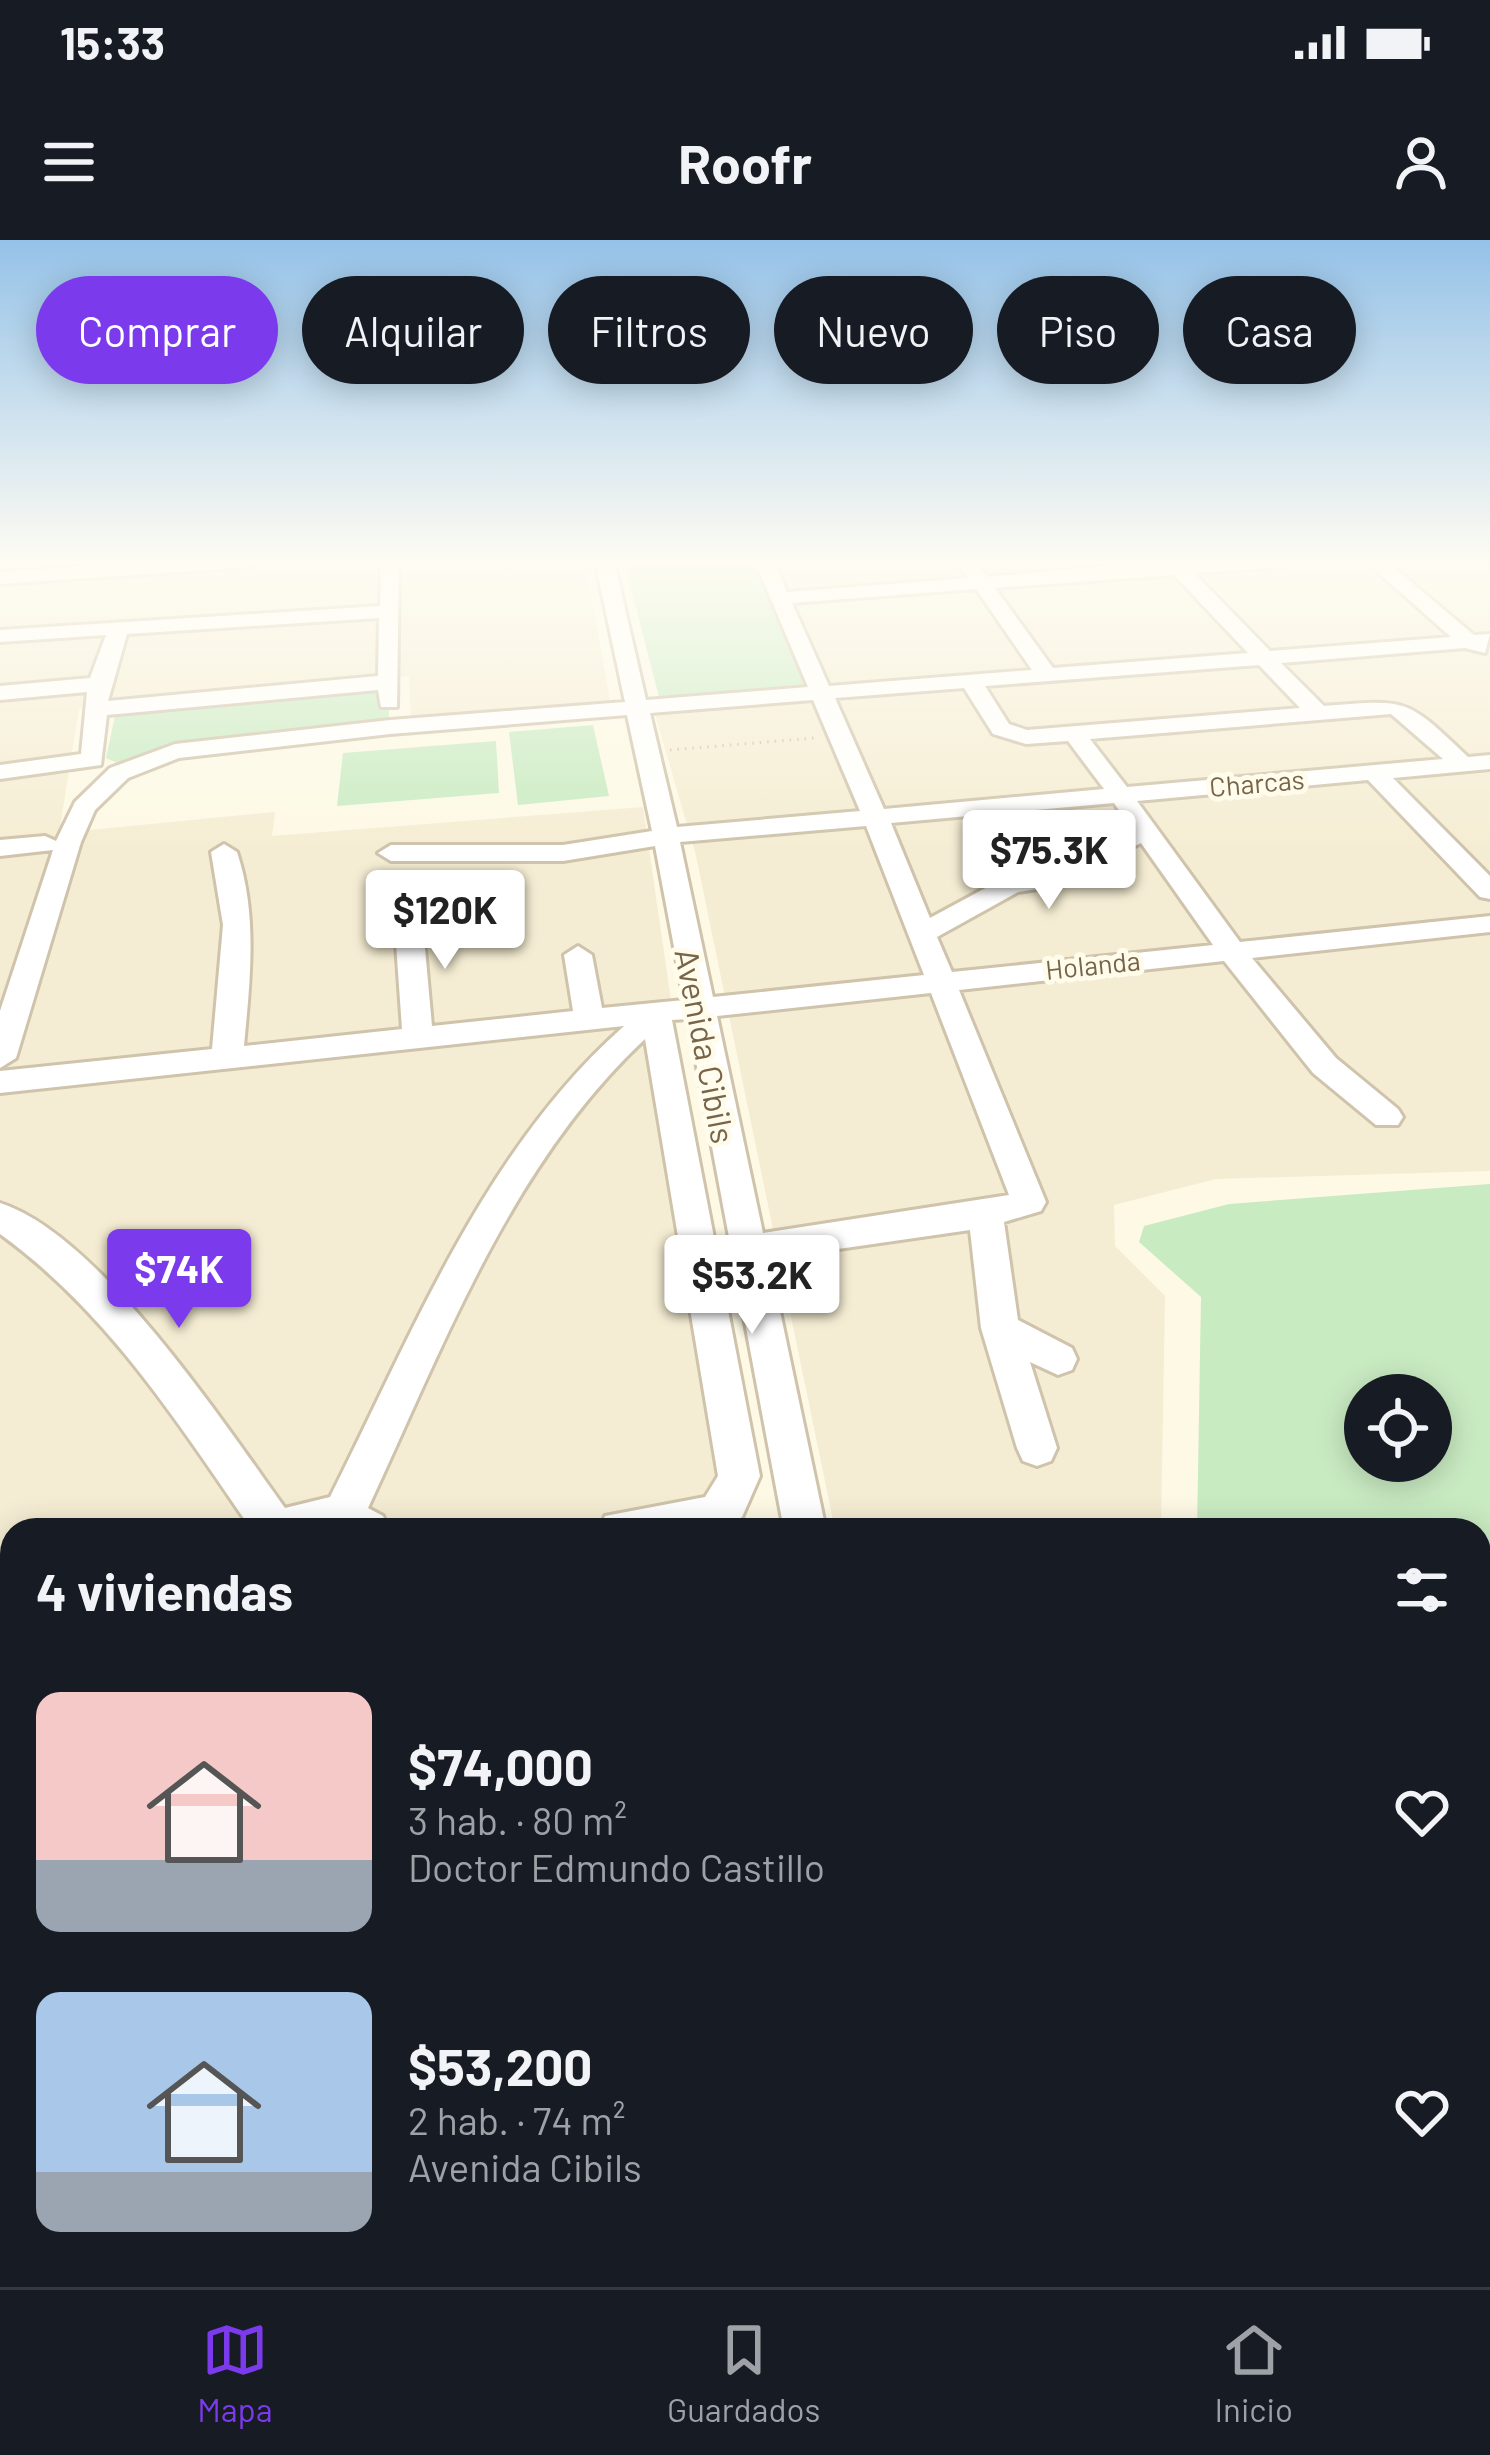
<!DOCTYPE html>
<html lang="es">
<head>
<meta charset="utf-8">
<style>
  :root { --surface:#171b24; --page:#20242c; --text:#f1f3f6; --muted:#9ea1a6; --line:#363941; --accent:#7c3aed }
  body { margin:0; font-family:Barlow,sans-serif; background:var(--page); color:var(--text); height:100vh; display:flex; flex-direction:column; font-size:45px; white-space:nowrap }
  * { box-sizing:border-box; margin:0 }
  p { font-size:39px; color:var(--muted) }
  .icon { flex:none; width:66px; height:66px; fill:none; stroke:currentColor; stroke-width:2; stroke-linecap:round; stroke-linejoin:round }
  .map { position:relative; flex:1; overflow:hidden }
  .details { position:absolute; left:0px; top:1278px; width:1491px; height:771px; display:flex; flex-direction:column; background:var(--surface); border-radius:36px 36px 0 0; box-shadow:0 6px 30px #0003 }
  .details>* { flex:none }
  .guide { position:absolute; left:36px; top:36px; width:1419px; height:108px; display:flex; gap:24px }
  .fabs { position:absolute; left:1344px; top:1134px; display:grid; gap:24px }
  .fabs a { display:grid; place-items:center; width:108px; height:108px; border-radius:50%; background:var(--surface); box-shadow:0 6px 30px #0003; font-size:60px }
  .price { position:absolute; translate:-50% -102px; padding:0 27px; border-radius:12px; background:#fff; color:#222; font-size:39px; line-height:78px; filter:drop-shadow(0 3px 6px #0008) }
  .price::after { content:''; position:absolute; left:50%; top:72px; width:36px; height:27px; margin-left:-18px; background:inherit; clip-path:polygon(0 0,100% 0,50% 100%) }
  .price.on { background:var(--accent); color:#fff }
  ul { padding:0; list-style:none }
  li { display:flex; align-items:center; gap:36px; height:300px; padding:0 36px }
  li span { display:grid; place-items:center; flex:none; width:336px; height:240px; border-radius:24px; color:#555 }
  li>.icon { margin-inline-start:auto }
  span .icon { width:144px; height:144px; fill:#fffc; stroke-width:1 }
  li b { font-size:51px }
  h2 { display:flex; justify-content:space-between; align-items:center; height:144px; padding:0 36px; font-size:51px }
  .pill { padding:0 42px; border-radius:54px; background:var(--surface); box-shadow:0 6px 30px #0003; font-size:42px; line-height:108px }
  .pill.on { background:var(--accent); color:#fff }
  .status { display:flex; justify-content:space-between; align-items:center; height:84px; padding:0 60px; background:var(--surface); direction:ltr }
  .status svg { height:33px; fill:currentColor }
  header { display:flex; justify-content:space-between; align-items:center; height:156px; padding:0 36px; background:var(--surface); font-size:54px; font-weight:700 }
  .tabs { display:flex; justify-content:space-around; align-items:center; height:168px; border-top:3px solid var(--line); background:var(--surface); font-size:33px; color:var(--muted) }
  .tabs a { display:grid; justify-items:center; gap:6px }
  .tabs .on { color:var(--accent) }
  .map>svg:first-child { display:block }
</style>
</head>
<body>
<div class="status"><b>15:33</b><svg viewBox="0 0 49 12"><path d="M0 12V9h3v3zM5 12V6h3v6zM10 12V3h3v9zM15 12V0h3v12zM26 1h20v11H26zM47 4h2v5h-2z"/></svg></div>
<header><svg class="icon" aria-label="menu" viewBox="0 0 24 24"><path d="M4 6h16M4 12h16M4 18h16"/></svg>Roofr<svg class="icon" aria-label="person" viewBox="0 0 24 24"><circle cx="12" cy="8" r="4"/><path d="M4 21q1-7 8-7t8 7"/></svg></header>
<div class="map">
<svg width="1490" height="2047" viewBox="0 0 1490 2047">
  <rect width="100%" height="100%" fill="#fdf9e5"/>
  <g fill="#f5edd3">
    <polygon points="0,321 585,321 610,461 411,481 409,436 79,469 59,593 275,572 272,596 643,567 746,1278 730,1290 12,1290 12,1864 0,1873"/>
    <polygon points="777,321 1490,321 1490,931 1216,939 1114,965 1115,1006 1165,1056 1161,1290 835,1290 696,616 655,474 836,460"/>
    <polygon points="1479,1681 1490,1694 1490,2047 1020,2047 1018,2037 1479,2037"/>
  </g>
  <g fill="#c9ebc2" fill-rule="evenodd">
    <polygon points="624,321 754,321 808,446 659,457"/>
    <path d="M389 449V485C325 490 256 488 194 503 165 511 135 534 106 518L115 476Z"/>
    <polygon points="593,485 609,556 518,565 509,492"/>
    <polygon points="496,501 499,553 337,566 343,513"/>
    <path d="M1490 944V1653L1479 1641V1290H1197L1201 1057 1139 1002 1144 986 1229 964ZM1365 1155H1431V1221H1365Z"/>
  </g>
  <g fill="none" stroke-linecap="round" stroke-linejoin="round">
    <g stroke="#cfc3ab" stroke-width="6">
      <g id="minor">
        <polygon points="160,321 258,321 249,327 0,344 0,332"/>
        <path d="M381 321H399L397 467H381L378 450 107 475 101 525 0 539V525L81 514 87 452 0 460V446L90 438 106 395 0 402V390L380 366ZM379 378 378 436 108 461 127 394Z"/>
        <path d="M595 321H614L646 460 808 447 755 321H774L787 352 968 338 960 327 970 321 977 323 987 337 1162 321H1291L1282 327 1194 333 1270 411 1451 397 1365 321H1386L1474 395 1490 394 1485 413 1465 408 1281 423 1324 466C1409 459 1406 458 1468 517L1490 515V529L1393 538 1490 636V659L1480 657 1368 540 1137 561 1240 702 1490 676V692L1252 718 1336 818 1398 869 1403 877 1398 885H1376L1313 833 1224 721 959 750 1046 962 1041 971 1004 982 1018 1080 1072 1108 1077 1119 1072 1130 1058 1135 1030 1122 1057 1208 1051 1221 1037 1226 1023 1221 1017 1208 981 1088 970 990 769 1019 826 1290H784L688 779 672 780 760 1236 742 1277 723 1290H599L605 1276 705 1257 718 1236 645 799C511 924 444 1105 368 1268L383 1276 389 1290H252C177 1182 108 1072 0 994V963C99 994 225 1185 285 1268L330 1257C412 1094 484 910 624 786L0 853V831L212 809 223 685 211 612 224 604 237 612C258 675 250 741 244 806L402 789 394 675 408 667 422 675 432 786 573 771 564 715 578 706 592 715 602 768 684 760 655 606 563 621H391L378 613 391 605H563L652 591 627 475 390 494 179 518 128 538 95 570 81 602 16 818 0 828V771L53 610 0 616V600L45 596 56 601 75 562 110 528 175 504 390 480 625 462ZM1174 335 1248 413 1053 428 995 348ZM976 349 1032 430 829 446 792 363ZM1259 425 1300 468 1027 490 1009 484 985 446ZM964 448 993 494 1026 504 1068 501 1104 549 884 569 835 458ZM813 460 860 571 677 587 650 473ZM1391 474 1443 519 1127 547 1090 499ZM1114 563 1131 588 1036 634 1002 639 930 678 891 583ZM866 586 924 735 713 757 680 602ZM1141 603 1213 705 952 732 937 697 1018 652 1051 647ZM931 753 1009 955 763 993 717 776Z"/>
        <polygon points="12,1366 12,1410 0,1412 0,1368"/>
        <polygon points="12,1812 12,1873 0,1878 0,1817"/>
        <polygon points="945,2037 1005,2037 1007,2047 947,2047"/>
      </g>
    </g>
    <polyline stroke="#d8c29e" stroke-width="3" stroke-dasharray="1.5 6" stroke-linecap="butt" points="670,510 814,498"/>
    <g stroke="#d8c29e" stroke-width="8" stroke-dasharray="4.5 14" stroke-linecap="butt">
      <polyline points="470,2037 478,2047"/>
      <polyline points="1445,2037 1450,2047"/>
      <polyline points="54,2047 57,2037"/>
    </g>
    <use href="#minor" fill="#fff" fill-rule="evenodd"/>
  </g>
  <linearGradient id="sky" x2="0" y2="1"><stop stop-color="#95c2e8"/><stop offset="0.53" stop-color="#fefcf3"/><stop offset="1" stop-color="#fefcf3" stop-opacity="0"/></linearGradient>
  <rect width="1490" height="608" fill="url(#sky)"/>
  <g text-anchor="middle" stroke-width="10" stroke-linejoin="round" paint-order="stroke">
    <g font-size="27" fill="#776449" stroke="#fffcec">
      <text transform="translate(1257 544) rotate(-5)" y="9">Charcas</text>
      <text transform="translate(1093 726) rotate(-6)" y="9">Holanda</text>
    </g>
    <g font-size="33" fill="#776449" stroke="#fffcec">
      <text transform="translate(705 806) rotate(79)" y="12">Avenida Cibils</text>
    </g>
  </g>
</svg>
<div class="fabs">
<a><svg class="icon" aria-label="locate" viewBox="0 0 24 24"><circle cx="12" cy="12" r="6"/><path d="M12 2v4M12 18v4M2 12h4M18 12h4"/></svg></a>
</div>
<b class="price" style="left:1049px;top:672px">$75.3K</b>
<b class="price" style="left:445px;top:732px">$120K</b>
<b class="price on" style="left:179px;top:1091px">$74K</b>
<b class="price" style="left:752px;top:1097px">$53.2K</b>
<div class="guide">
<a class="pill on">Comprar</a>
<a class="pill">Alquilar</a>
<a class="pill">Filtros</a>
<a class="pill">Nuevo</a>
<a class="pill">Piso</a>
<a class="pill">Casa</a>
</div>
<section class="details">
<h2>4 viviendas<svg class="icon" aria-label="filters" viewBox="0 0 24 24"><path d="M4 7h16M4 17h16"/><circle cx="9" cy="7" r="2"/><circle cx="15" cy="17" r="2"/></svg></h2>
<ul>
<li><span style="background:linear-gradient(#f6c9c9 70%,#9aa5b1 0)"><svg class="icon" aria-label="home" viewBox="0 0 24 24"><path d="M3 11l9-7 9 7M6 9v11h12V9"/></svg></span><div><b>$74,000</b><p>3 hab. · 80 m²</p><p>Doctor Edmundo Castillo</p></div><svg class="icon" aria-label="heart" viewBox="0 0 24 24"><path d="M12 20l-8-8c-3-5 5-10 8-4 3-6 11-1 8 4z"/></svg></li>
<li><span style="background:linear-gradient(#a9c7e8 75%,#9aa5b1 0)"><svg class="icon" aria-label="home" viewBox="0 0 24 24"><path d="M3 11l9-7 9 7M6 9v11h12V9"/></svg></span><div><b>$53,200</b><p>2 hab. · 74 m²</p><p>Avenida Cibils</p></div><svg class="icon" aria-label="heart" viewBox="0 0 24 24"><path d="M12 20l-8-8c-3-5 5-10 8-4 3-6 11-1 8 4z"/></svg></li>
</ul>
</section>
</div>
<nav class="tabs">
<a class="on"><svg class="icon" aria-label="map" viewBox="0 0 24 24"><path d="M3 6l6-2 6 2 6-2v14l-6 2-6-2-6 2zM9 4v14M15 6v14"/></svg>Mapa</a>
<a><svg class="icon" aria-label="saved" viewBox="0 0 24 24"><path d="M7 4h10v16l-5-4-5 4z"/></svg>Guardados</a>
<a><svg class="icon" aria-label="home" viewBox="0 0 24 24"><path d="M3 11l9-7 9 7M6 9v11h12V9"/></svg>Inicio</a>
</nav>
</body>
</html>
